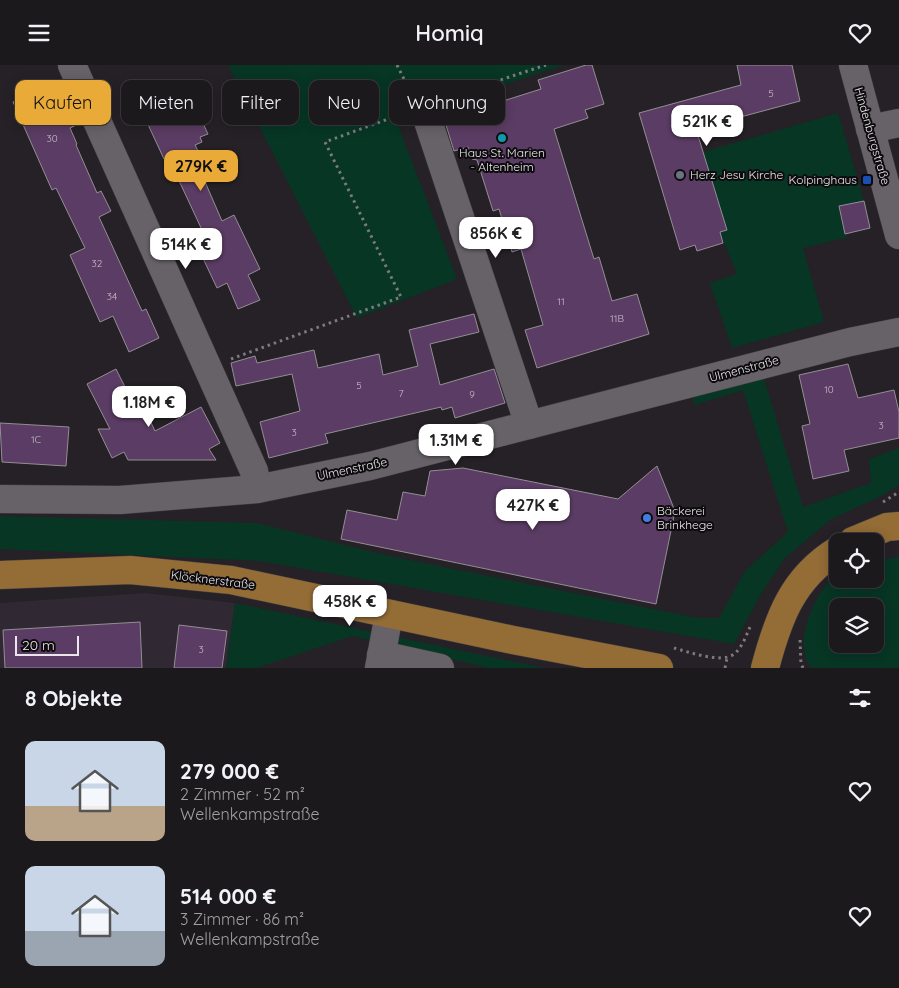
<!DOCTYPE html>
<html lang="de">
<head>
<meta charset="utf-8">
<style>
  :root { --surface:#1c191c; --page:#292629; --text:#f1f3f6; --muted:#a0a0a3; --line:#3a383b; --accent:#e9aa38 }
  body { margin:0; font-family:Quicksand,sans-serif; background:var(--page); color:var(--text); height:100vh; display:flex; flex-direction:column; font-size:19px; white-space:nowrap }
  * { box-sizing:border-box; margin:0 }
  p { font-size:16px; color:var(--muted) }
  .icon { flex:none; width:28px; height:28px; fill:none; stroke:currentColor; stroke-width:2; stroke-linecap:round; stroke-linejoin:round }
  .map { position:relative; height:603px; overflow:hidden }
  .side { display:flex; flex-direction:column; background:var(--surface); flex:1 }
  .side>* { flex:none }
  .banner { position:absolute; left:15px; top:15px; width:500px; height:45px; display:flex; gap:10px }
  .buttons { position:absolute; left:829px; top:468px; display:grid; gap:10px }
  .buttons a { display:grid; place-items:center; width:55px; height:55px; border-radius:10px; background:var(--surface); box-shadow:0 2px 12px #0003,0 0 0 1px var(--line); font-size:25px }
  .scale { position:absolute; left:15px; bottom:12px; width:64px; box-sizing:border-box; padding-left:5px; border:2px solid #e9e7ea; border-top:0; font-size:14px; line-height:18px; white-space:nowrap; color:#e9e7ea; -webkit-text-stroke:4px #0d0b0d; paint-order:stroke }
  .price { position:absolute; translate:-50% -42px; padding:0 11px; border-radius:10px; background:#fff; color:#222; font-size:16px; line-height:32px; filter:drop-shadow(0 1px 2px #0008) }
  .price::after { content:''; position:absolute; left:50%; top:30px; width:15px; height:11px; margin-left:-8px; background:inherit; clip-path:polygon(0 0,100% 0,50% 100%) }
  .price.current { background:var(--accent); color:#111 }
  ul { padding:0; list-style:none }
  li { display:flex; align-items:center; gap:15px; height:125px; padding:0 25px }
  li span { display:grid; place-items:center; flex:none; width:140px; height:100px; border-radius:10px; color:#555 }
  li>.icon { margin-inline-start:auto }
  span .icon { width:60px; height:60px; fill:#fffc; stroke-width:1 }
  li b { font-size:21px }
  h2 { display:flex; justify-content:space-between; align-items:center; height:60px; padding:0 25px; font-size:21px }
  .tag { padding:0 18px; border-radius:10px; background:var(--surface); box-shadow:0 2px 12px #0003,0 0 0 1px var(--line); font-size:18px; line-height:45px }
  .tag.current { background:var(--accent); color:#111 }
  header { display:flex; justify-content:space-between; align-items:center; height:65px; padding:0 25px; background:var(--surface); font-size:22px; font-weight:600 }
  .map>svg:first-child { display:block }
</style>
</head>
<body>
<header><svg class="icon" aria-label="menu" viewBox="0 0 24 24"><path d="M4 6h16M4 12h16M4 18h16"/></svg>Homiq<svg class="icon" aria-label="heart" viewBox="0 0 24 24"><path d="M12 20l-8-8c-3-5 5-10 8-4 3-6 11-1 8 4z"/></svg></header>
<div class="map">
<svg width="899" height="603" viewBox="0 0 899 603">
  <rect width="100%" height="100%" fill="#252126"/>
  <polygon fill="#302832" points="145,528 235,538 226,603 0,603 0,538"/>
  <g fill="#073625" fill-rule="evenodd">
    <polygon points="228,0 564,0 396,55 457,214 357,253"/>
    <polygon points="838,48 864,136 839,141 845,169 848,172 803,183 824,257 732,283 710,218 737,209 720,167 703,87"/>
    <polygon points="762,307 803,442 871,418 869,394 899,383 899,420 885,429 830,455 784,494 761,529 734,579 259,496 0,484 0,451 257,458 385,490 698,553 719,553 745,506 788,467 743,325 695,340 691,328"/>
    <path d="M899 492V603H811C792 577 815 526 837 509L838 514H875V495ZM838 541H875V579H838Z"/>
    <polygon points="235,538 545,603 489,603 352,571 257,603 226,603"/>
  </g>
  <g fill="#5b3c64" stroke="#938e94">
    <polygon points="586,0 592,0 604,39 585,45 588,53 554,64 594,194 599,192 612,236 637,229 649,269 537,303 525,265 543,260 521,184 512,187 499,144 493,146 477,95 472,94 468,82 454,86 446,60 467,53 465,48 541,24 538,15"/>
    <polygon points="737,0 792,0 800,36 696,64 727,165 720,167 723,178 697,186 695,180 680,185 639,48 741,20"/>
    <polygon points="167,19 170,25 176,22 179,28 187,24 208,69 200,72 202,77 195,80 198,86 193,89 222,156 234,150 260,204 248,210 260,235 238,244 227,218 217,223 192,170 202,165 168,92 164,94 138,38 151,32 148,27"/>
    <polygon points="50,21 57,37 65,33 78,59 70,63 77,79 76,80 97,128 101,126 111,146 99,152 142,246 146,244 159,273 129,287 113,251 100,257 70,190 85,183 56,123 52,125 13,37"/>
    <polygon points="864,136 870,163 845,169 839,141"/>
    <polygon points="474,249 479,267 430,279 440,320 494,304 505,338 455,353 452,342 442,345 441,342 325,369 328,378 269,393 260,357 300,346 292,309 236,321 231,298 255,291 257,298 314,285 318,303 379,289 383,310 418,301 409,265"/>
    <polygon points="848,299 858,333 894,325 899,347 899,373 844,385 849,406 813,414 802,361 810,359 799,310"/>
    <polygon points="116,304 138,348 145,345 155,366 201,342 220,378 209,384 216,395 128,395 124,387 112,393 98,364 110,364 87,319"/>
    <polygon points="0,358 69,362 66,401 2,397"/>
    <polygon points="657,401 675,446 656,539 341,474 347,445 397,455 403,427 425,431 430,406 463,403 618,434"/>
    <polygon points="140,557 142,603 5,603 3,565"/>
    <polygon points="179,560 227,566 222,603 174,603"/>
  </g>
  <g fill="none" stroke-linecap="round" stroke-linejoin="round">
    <g stroke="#434044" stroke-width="29">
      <g id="minor">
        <polyline points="72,0 254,406 257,424"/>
        <polyline points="853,0 899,170"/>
        <polyline points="423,41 529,360"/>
        <polyline points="870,64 899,58"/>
        <polyline points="0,434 120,435 257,424 370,401 850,277 899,267"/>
        <polyline points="381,590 440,603"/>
        <polyline points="379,603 389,549"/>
      </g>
    </g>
    <g stroke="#434044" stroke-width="29">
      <g id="major">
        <polyline points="853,476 887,462 899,461"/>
        <polyline points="0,510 130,505 231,515 513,575 659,603"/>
        <path d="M765 603C778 554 792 513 838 485"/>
      </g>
    </g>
    <g stroke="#7d7a7e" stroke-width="3" stroke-dasharray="2.5 4" stroke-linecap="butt">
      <polyline points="397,0 409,24"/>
      <polyline points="445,33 546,0"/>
      <polyline points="231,294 401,232 325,77 402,49"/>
      <polyline points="883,437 899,427"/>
      <polyline points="800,575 801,599 803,603"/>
      <path d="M674 583C689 587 722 599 734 589 742 583 746 571 750 562"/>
      <polyline points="725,603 727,593"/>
    </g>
    <use href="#minor" stroke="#676268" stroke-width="28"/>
    <use href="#major" stroke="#936c36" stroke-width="28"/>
  </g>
  <circle fill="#0f9aa8" stroke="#0d0b0d" stroke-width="2" cx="502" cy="73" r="5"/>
  <circle fill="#6b7280" stroke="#0d0b0d" stroke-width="2" cx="680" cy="110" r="5"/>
  <rect fill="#1a4fb4" stroke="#0d0b0d" stroke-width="2" x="862" y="110" width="10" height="10" rx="2.5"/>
  <circle fill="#3f7fe0" stroke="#0d0b0d" stroke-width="2" cx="647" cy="453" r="5"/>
  <g text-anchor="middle" stroke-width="4" stroke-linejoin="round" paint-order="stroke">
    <g font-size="10" fill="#c6bcc8">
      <text x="771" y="32">5</text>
      <text x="52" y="77">30</text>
      <text x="97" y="202">32</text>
      <text x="112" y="235">34</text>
      <text x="561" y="240">11</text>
      <text x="617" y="257">11B</text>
      <text x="359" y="324">5</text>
      <text x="829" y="328">10</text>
      <text x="401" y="332">7</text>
      <text x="472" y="333">9</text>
      <text x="881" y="364">3</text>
      <text x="294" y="371">3</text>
      <text x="36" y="378">1C</text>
      <text x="201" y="588">3</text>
    </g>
    <g font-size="12" fill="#e9e7ea" stroke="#0d0b0d">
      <text transform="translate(872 71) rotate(74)" y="4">Hindenburgstraße</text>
      <text transform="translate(744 304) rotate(-15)" y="4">Ulmenstraße</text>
      <text transform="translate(352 404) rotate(-12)" y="4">Ulmenstraße</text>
      <text transform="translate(213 515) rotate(7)" y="4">Klöcknerstraße</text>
    </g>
    <g font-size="12" fill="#e9e7ea" stroke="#0d0b0d" text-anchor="start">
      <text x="502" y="92" text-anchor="middle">Haus St. Marien<tspan x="502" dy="14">- Altenheim</tspan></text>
      <text x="690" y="114">Herz Jesu Kirche</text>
      <text x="857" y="119" text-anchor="end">Kolpinghaus</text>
      <text x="657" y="450">Bäckerei<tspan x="657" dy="14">Brinkhege</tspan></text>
    </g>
  </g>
</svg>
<div class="buttons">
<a><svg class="icon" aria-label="locate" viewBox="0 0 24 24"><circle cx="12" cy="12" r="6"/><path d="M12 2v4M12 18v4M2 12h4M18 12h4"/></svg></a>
<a><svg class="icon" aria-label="layers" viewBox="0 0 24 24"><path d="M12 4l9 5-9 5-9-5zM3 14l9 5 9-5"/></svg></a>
</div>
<div class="scale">20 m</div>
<b class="price" style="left:707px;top:82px">521K €</b>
<b class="price current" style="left:201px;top:127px">279K €</b>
<b class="price" style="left:496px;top:194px">856K €</b>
<b class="price" style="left:186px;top:205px">514K €</b>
<b class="price" style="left:149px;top:363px">1.18M €</b>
<b class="price" style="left:456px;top:401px">1.31M €</b>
<b class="price" style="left:533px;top:466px">427K €</b>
<b class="price" style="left:350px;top:562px">458K €</b>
<div class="banner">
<a class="tag current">Kaufen</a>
<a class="tag">Mieten</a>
<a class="tag">Filter</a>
<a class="tag">Neu</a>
<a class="tag">Wohnung</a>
</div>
</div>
<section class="side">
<h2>8 Objekte<svg class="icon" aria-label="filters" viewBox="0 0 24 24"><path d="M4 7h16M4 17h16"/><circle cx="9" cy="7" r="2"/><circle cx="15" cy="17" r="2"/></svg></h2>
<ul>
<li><span style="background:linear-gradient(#c9d6e8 65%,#b9a48a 0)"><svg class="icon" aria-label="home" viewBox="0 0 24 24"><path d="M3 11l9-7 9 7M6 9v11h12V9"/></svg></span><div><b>279 000 €</b><p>2 Zimmer · 52 m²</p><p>Wellenkampstraße</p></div><svg class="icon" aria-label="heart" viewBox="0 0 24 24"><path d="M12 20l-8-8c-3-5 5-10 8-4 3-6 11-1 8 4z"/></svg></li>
<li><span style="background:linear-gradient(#c9d6e8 65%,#9aa5b1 0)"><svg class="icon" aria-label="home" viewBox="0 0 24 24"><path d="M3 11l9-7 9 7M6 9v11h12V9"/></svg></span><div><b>514 000 €</b><p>3 Zimmer · 86 m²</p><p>Wellenkampstraße</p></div><svg class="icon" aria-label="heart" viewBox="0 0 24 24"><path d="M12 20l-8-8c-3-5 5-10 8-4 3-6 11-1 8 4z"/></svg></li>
</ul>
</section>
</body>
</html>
